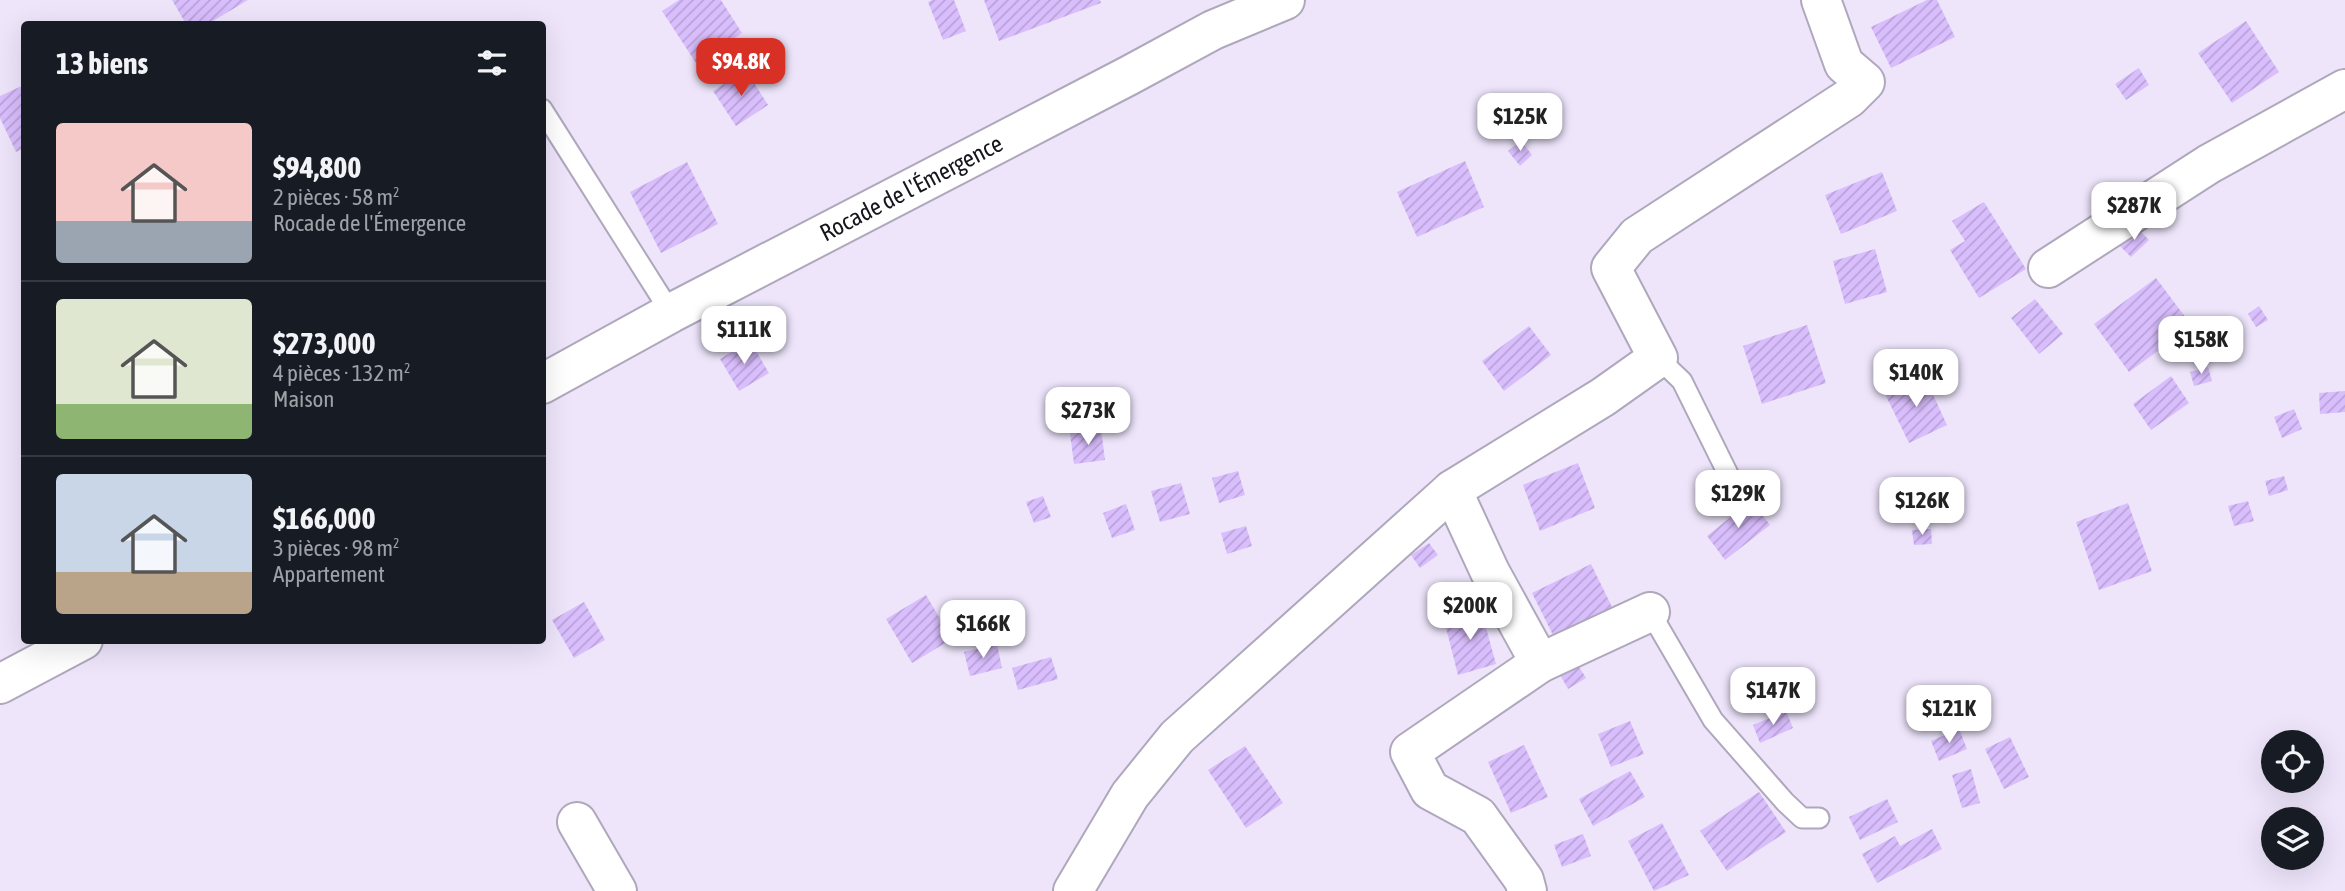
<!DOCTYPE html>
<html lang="fr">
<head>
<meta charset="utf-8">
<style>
  :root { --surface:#171b24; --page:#20242c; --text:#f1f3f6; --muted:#9ea1a6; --line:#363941; --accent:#d93025 }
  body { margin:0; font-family:"Asap Condensed",sans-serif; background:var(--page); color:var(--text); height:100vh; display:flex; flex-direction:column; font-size:26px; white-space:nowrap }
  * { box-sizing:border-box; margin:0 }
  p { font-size:23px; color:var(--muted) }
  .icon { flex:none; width:38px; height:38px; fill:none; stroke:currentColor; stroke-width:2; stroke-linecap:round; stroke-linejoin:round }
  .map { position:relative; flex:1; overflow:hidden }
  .details { position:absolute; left:21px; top:21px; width:525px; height:623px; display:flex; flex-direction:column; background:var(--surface); border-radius:7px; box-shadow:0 7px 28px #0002 }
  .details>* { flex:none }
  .tools { position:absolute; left:2261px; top:730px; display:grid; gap:14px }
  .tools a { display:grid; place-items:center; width:63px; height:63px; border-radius:50%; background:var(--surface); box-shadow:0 7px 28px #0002; font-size:35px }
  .price { position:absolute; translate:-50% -60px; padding:0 16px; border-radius:14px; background:#fff; color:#222; font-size:23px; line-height:46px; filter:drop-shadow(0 2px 4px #0008) }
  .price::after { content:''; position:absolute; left:50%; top:42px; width:21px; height:16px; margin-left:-10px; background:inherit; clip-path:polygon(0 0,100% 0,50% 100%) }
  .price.selected { background:var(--accent); color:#fff }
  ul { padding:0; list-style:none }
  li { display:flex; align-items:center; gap:21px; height:175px; padding:0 35px }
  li+li { border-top:2px solid var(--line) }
  li span { display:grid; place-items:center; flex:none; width:196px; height:140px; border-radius:7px; color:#555 }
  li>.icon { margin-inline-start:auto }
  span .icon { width:84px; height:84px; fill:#fffc; stroke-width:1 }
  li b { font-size:30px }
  h2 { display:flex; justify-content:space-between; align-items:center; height:84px; padding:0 35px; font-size:30px }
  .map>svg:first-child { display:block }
</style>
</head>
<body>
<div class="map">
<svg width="2345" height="891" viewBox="0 0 2345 891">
  <defs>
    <pattern id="building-hatch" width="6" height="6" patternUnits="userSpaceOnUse" patternTransform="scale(1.75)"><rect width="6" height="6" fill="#d9befd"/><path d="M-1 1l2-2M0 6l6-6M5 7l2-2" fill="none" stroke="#baa2d8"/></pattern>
  </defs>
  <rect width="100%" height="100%" fill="#eee5fb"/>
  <g fill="url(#building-hatch)">
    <polygon points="172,0 248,0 208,24 186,24"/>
    <polygon points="679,0 721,0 742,33 696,63 662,11"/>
    <polygon points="932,0 954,0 966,31 943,40 928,2"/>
    <polygon points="984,0 1100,0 1101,3 999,41"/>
    <polygon points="1927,0 1937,0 1955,37 1891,68 1871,27"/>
    <polygon points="2246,21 2279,72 2232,103 2198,53"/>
    <polygon points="2139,68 2149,85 2126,100 2115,84"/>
    <polygon points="746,70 768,105 736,126 713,91"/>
    <polygon points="24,85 24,148 16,152 0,118 0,96"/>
    <polygon points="1521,141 1532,155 1520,166 1508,151"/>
    <polygon points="1465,161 1484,207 1417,237 1397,192"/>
    <polygon points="687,162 718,224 661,253 630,192"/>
    <polygon points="1882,172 1897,211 1841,234 1825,195"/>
    <polygon points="1984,202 2026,269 1979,298 1950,250 1965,241 1952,221"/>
    <polygon points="2136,227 2149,240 2131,257 2118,244"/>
    <polygon points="1875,249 1887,292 1845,304 1833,261"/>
    <polygon points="2156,278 2192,326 2129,372 2094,324"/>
    <polygon points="2035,299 2063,334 2039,354 2011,318"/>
    <polygon points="2259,306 2268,320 2256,327 2248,314"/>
    <polygon points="1807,325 1826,383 1762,404 1743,346"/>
    <polygon points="1529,326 1551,355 1504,391 1482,361"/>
    <polygon points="750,341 769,373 739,391 720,359"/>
    <polygon points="2208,367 2212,381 2194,386 2190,372"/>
    <polygon points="1924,375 1947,425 1909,443 1885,394"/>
    <polygon points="2171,376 2189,403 2151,430 2133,404"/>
    <polygon points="2345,391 2345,412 2320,414 2319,393"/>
    <polygon points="2294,409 2302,429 2282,438 2274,417"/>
    <polygon points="1101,429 1105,460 1074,464 1070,433"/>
    <polygon points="1578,463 1595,508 1540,531 1523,485"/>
    <polygon points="1238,471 1245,495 1219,503 1212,478"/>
    <polygon points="2284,476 2288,490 2269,496 2265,481"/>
    <polygon points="1181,483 1190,514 1160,522 1151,491"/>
    <polygon points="1043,496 1051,517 1034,523 1026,502"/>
    <polygon points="1751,501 1770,525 1725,560 1707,536"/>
    <polygon points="2248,501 2254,521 2234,526 2228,506"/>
    <polygon points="2128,503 2152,571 2099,590 2076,522"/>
    <polygon points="1126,504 1135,530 1112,538 1103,513"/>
    <polygon points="1246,526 1252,546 1227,554 1221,533"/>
    <polygon points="1931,529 1932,544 1914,545 1912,530"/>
    <polygon points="1429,543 1438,555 1420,568 1411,555"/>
    <polygon points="1591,564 1614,611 1556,641 1532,593"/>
    <polygon points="926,595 952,639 912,663 886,619"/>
    <polygon points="584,602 605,640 574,658 552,620"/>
    <polygon points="1481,610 1496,664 1458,675 1444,620"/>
    <polygon points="997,644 1002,668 970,676 964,652"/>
    <polygon points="1051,657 1058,679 1018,690 1012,668"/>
    <polygon points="1576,662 1586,678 1568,689 1559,673"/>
    <polygon points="1786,711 1793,728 1760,743 1753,725"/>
    <polygon points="1630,721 1644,754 1611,767 1598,734"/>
    <polygon points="1959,729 1967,749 1939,761 1931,741"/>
    <polygon points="2010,737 2029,777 2004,789 1985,749"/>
    <polygon points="1524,745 1548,797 1511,813 1488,762"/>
    <polygon points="1245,746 1283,803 1246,828 1208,770"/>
    <polygon points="1971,769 1980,803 1962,808 1952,775"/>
    <polygon points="1630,771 1645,797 1593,826 1579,799"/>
    <polygon points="1759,792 1786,832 1727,871 1700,831"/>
    <polygon points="1887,799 1898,822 1860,840 1849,817"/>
    <polygon points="1662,823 1689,875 1654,891 1628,841"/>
    <polygon points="1932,829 1942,849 1877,883 1862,854 1895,836 1900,846"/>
    <polygon points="1583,834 1591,856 1562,867 1554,845"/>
  </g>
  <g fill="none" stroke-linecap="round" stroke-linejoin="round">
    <g stroke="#afa7bc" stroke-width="23">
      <g id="service">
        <polyline points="542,109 671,313"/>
        <polyline points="1658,358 1682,381 1730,478"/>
        <polyline points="1650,612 1713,720 1785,802 1802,818 1819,818"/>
      </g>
    </g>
    <g stroke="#afa7bc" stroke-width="42">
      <g id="minor">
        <polyline points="2048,268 2209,164 2345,89"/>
        <polyline points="1452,490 1490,572 1540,663"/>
        <polyline points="577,822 617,891"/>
        <polyline points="1073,891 1130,795 1177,737 1452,490 1603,397 1658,358 1611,268 1637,236 1849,98 1865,82 1844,64 1821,0"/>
        <polyline points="1527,891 1524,880 1478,816 1430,790 1410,752 1540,663 1650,612"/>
      </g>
    </g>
    <g stroke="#afa7bc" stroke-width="42">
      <g id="tertiary">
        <path id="s1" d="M542 384 671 313 1128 76 1213 30 1285 0"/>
        <polyline points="0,684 83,640"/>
      </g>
    </g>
    <use href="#service" stroke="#fff" stroke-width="19"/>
    <use href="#minor" stroke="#fff" stroke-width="38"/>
    <use href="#tertiary" stroke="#fff" stroke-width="38"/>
  </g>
  <g text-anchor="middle" stroke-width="5" stroke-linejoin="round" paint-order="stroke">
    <g font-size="24" fill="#17141b" stroke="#fff">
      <text dy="8" stroke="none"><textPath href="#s1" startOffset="418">Rocade de l'Émergence</textPath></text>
    </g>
  </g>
</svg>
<div class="tools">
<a><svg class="icon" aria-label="locate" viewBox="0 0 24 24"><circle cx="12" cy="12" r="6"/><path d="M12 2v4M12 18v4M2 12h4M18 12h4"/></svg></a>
<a><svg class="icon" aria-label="layers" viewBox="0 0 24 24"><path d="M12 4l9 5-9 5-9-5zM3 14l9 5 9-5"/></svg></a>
</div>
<b class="price selected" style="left:741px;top:98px">$94.8K</b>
<b class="price" style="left:1520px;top:153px">$125K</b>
<b class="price" style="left:2134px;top:242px">$287K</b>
<b class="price" style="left:744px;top:366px">$111K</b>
<b class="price" style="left:2201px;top:376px">$158K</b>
<b class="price" style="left:1916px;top:409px">$140K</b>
<b class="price" style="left:1088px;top:447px">$273K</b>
<b class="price" style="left:1738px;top:530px">$129K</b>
<b class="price" style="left:1922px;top:537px">$126K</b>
<b class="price" style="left:1470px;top:642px">$200K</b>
<b class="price" style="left:983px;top:660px">$166K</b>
<b class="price" style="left:1773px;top:727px">$147K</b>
<b class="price" style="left:1949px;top:745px">$121K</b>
<section class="details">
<h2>13 biens<svg class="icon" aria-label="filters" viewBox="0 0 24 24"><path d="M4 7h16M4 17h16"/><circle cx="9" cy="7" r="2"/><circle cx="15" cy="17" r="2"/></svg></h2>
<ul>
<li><span style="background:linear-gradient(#f6c9c9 70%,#9aa5b1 0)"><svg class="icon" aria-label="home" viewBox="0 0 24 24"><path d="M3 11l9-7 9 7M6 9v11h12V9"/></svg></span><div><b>$94,800</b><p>2 pièces · 58 m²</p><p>Rocade de l'Émergence</p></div></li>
<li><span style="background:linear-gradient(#dfe7d0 75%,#8fb573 0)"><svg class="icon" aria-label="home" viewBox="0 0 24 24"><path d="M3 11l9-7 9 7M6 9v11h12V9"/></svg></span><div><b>$273,000</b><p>4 pièces · 132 m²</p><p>Maison</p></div></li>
<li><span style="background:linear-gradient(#c9d6e8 70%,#b9a48a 0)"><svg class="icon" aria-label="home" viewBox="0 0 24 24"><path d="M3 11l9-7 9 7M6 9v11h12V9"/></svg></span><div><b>$166,000</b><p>3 pièces · 98 m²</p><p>Appartement</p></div></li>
</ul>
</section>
</div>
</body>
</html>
